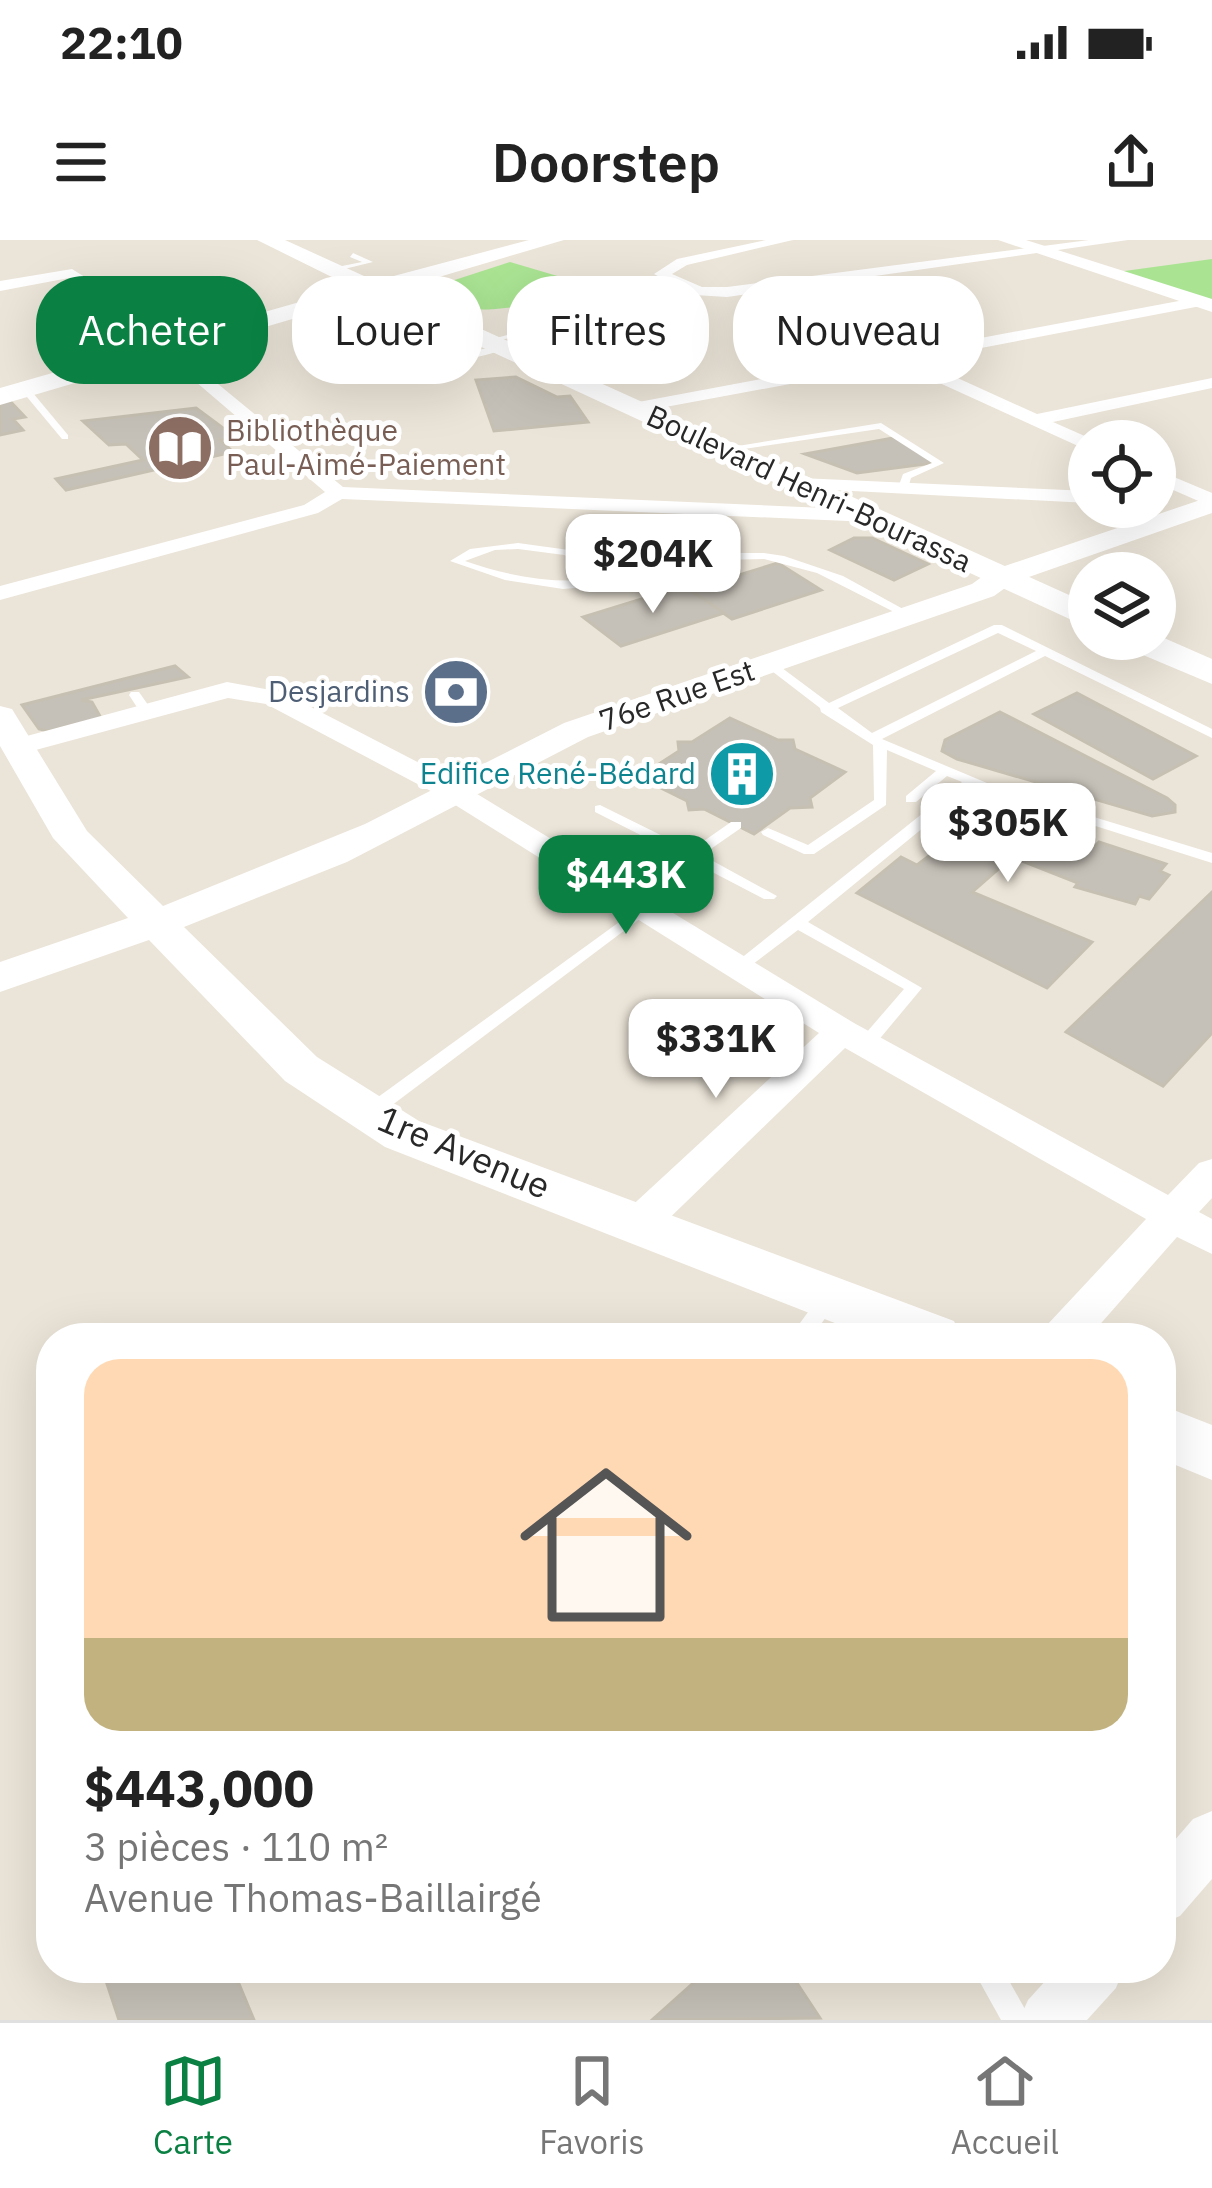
<!DOCTYPE html>
<html lang="fr">
<head>
<meta charset="utf-8">
<style>
  :root { --surface:#fff; --page:#f6f6f6; --text:#222; --muted:#767676; --line:#e0e0e0; --accent:#0b8043 }
  body { margin:0; font-family:"IBM Plex Sans",sans-serif; background:var(--page); color:var(--text); height:100vh; display:flex; flex-direction:column; font-size:45px; white-space:nowrap }
  * { box-sizing:border-box; margin:0 }
  p { font-size:39px; color:var(--muted) }
  .icon { flex:none; width:66px; height:66px; fill:none; stroke:currentColor; stroke-width:2; stroke-linecap:round; stroke-linejoin:round }
  .map { position:relative; flex:1; overflow:hidden }
  .sheet { position:absolute; left:36px; top:1083px; width:1140px; height:660px; display:flex; flex-direction:column; background:var(--surface); border-radius:48px; box-shadow:0 12px 48px #0002 }
  .sheet>* { flex:none }
  .guide { position:absolute; left:36px; top:36px; width:1140px; height:108px; display:flex; gap:24px }
  .buttons { position:absolute; left:1068px; top:180px; display:grid; gap:24px }
  .buttons a { display:grid; place-items:center; width:108px; height:108px; border-radius:50%; background:var(--surface); box-shadow:0 12px 48px #0002; font-size:60px }
  .price { position:absolute; translate:-50% -102px; padding:0 27px; border-radius:24px; background:#fff; color:#222; font-size:39px; line-height:78px; filter:drop-shadow(0 3px 6px #0008) }
  .price::after { content:''; position:absolute; left:50%; top:72px; width:36px; height:27px; margin-left:-18px; background:inherit; clip-path:polygon(0 0,100% 0,50% 100%) }
  .price.on { background:var(--accent); color:#fff }
  ul { padding:0; list-style:none }
  li { display:grid; align-content:center; gap:24px; height:636px; padding:0 48px }
  li span { display:grid; place-items:center; height:372px; border-radius:36px; color:#555 }
  li>.icon { margin-inline-start:auto }
  span .icon { width:216px; height:216px; fill:#fffc; stroke-width:1 }
  li b { font-size:51px }
  .pill { padding:0 42px; border-radius:48px; background:var(--surface); box-shadow:0 12px 48px #0002; font-size:42px; line-height:108px }
  .pill.on { background:var(--accent); color:#fff }
  .status { display:flex; justify-content:space-between; align-items:center; height:84px; padding:0 60px; background:var(--surface); direction:ltr }
  .status svg { height:33px; fill:currentColor }
  header { display:flex; justify-content:space-between; align-items:center; height:156px; padding:0 48px; background:var(--surface); font-size:54px; font-weight:600 }
  .menu { display:flex; justify-content:space-around; align-items:center; height:168px; border-top:3px solid var(--line); background:var(--surface); font-size:33px; color:var(--muted) }
  .menu a { display:grid; justify-items:center; gap:6px }
  .menu .on { color:var(--accent) }
  .map>svg:first-child { display:block }
</style>
</head>
<body>
<div class="status"><b>22:10</b><svg viewBox="0 0 49 12"><path d="M0 12V9h3v3zM5 12V6h3v6zM10 12V3h3v9zM15 12V0h3v12zM26 1h20v11H26zM47 4h2v5h-2z"/></svg></div>
<header><svg class="icon" aria-label="menu" viewBox="0 0 24 24"><path d="M4 6h16M4 12h16M4 18h16"/></svg>Doorstep<svg class="icon" aria-label="share" viewBox="0 0 24 24"><path d="M12 15V3M7 8l5-5 5 5M5 13v7h14v-7"/></svg></header>
<div class="map">
<svg width="1212" height="1780" viewBox="0 0 1212 1780">
  <rect width="100%" height="100%" fill="#ebe4d8"/>
  <g fill="#aae493">
    <polygon points="1212,19 1212,66 1110,33"/>
    <path d="M510 22 615 53 614 66 558 72 563 64C523 59 459 88 430 48Z"/>
  </g>
  <g fill="#c6c1b8" stroke="#c6c0b2" stroke-width="3">
    <polygon points="568,42 585,51 546,59 529,50"/>
    <polygon points="587,80 618,92 567,100 546,92"/>
    <polygon points="516,137 557,157 570,156 588,182 494,191 476,140"/>
    <polygon points="9,160 25,177 13,179 23,190 0,195 0,162"/>
    <polygon points="196,168 235,197 220,200 233,212 66,250 56,239 143,220 126,204 109,205 83,181"/>
    <polygon points="898,197 933,223 857,233 805,214"/>
    <polygon points="854,298 872,298 928,324 894,340 830,310"/>
    <polygon points="778,323 821,350 732,379 690,350"/>
    <polygon points="684,346 724,373 621,406 583,377"/>
    <polygon points="175,426 188,437 81,460 92,462 101,478 48,491 39,489 22,465"/>
    <polygon points="1077,453 1196,516 1153,539 1034,474"/>
    <polygon points="1000,472 1167,558 1175,565 1175,572 1152,576 957,519 942,511 945,500"/>
    <polygon points="730,478 778,500 793,500 795,509 845,532 810,558 812,567 790,568 754,594 704,569 689,570 687,561 639,537 679,511 678,502 692,502"/>
    <polygon points="983,551 1086,596 1081,601 1094,607 1099,602 1166,624 1160,631 1169,635 1149,659 1139,656 1135,664 1075,647 1078,643 1012,617 972,652 1092,702 1047,748 857,653 901,617 917,625 961,592 941,583"/>
    <polygon points="1212,652 1212,793 1163,846 1066,792"/>
    <polygon points="121,1728 254,1728 237,1739 254,1780 119,1780 105,1738"/>
    <polygon points="695,1728 787,1728 820,1778 652,1780 701,1736"/>
  </g>
  <g fill="none" stroke-linecap="round" stroke-linejoin="round">
    <g fill="#fff" fill-rule="evenodd">
      <polygon points="353,13 373,22 332,32 332,28 362,22 350,17"/>
      <path d="M423 69 426 73 384 86 445 110V114L375 88 322 104 323 111C384 130 443 116 504 105L508 108C461 126 361 135 315 112V101Z"/>
      <polygon points="598,71 636,86 629,96 639,102 639,106 633,106 623,99 587,105 598,110 570,119 567,114 585,110 557,109 519,118 515,115 548,106 621,94 627,89 597,76 489,103 485,101"/>
      <polygon points="22,147 28,147 68,195 68,199 62,199 22,151"/>
      <polygon points="881,183 944,223 911,238 908,248 903,251 898,248 903,234 932,223 879,189 724,212 719,209"/>
      <path d="M518 303 569 310 631 333 722 313H764L784 316 843 336 914 375 904 377 817 333 764 319 722 320 600 346 563 349 505 340 450 321 470 309ZM518 309 564 315 619 336C565 346 517 339 465 321L495 310Z"/>
      <path d="M994 385H1002L1212 489V498L1045 416 882 499 999 548 1212 613V623L973 547 808 682 922 748 872 808H860L858 804 860 800 904 749 798 690 744 731 738 732 730 727 962 542 947 536 916 562H906V556L936 531 887 510 886 565 814 614H804L763 595 761 592 768 588 808 605 874 560 873 505 821 472 820 468 764 425 774 422 829 463ZM998 393 1036 411 872 493 838 468Z"/>
      <polygon points="131,452 139,452 153,472 152,475 142,475 129,455"/>
      <polygon points="600,565 691,610 731,582 741,582 741,588 702,615 777,656 774,659 764,659 693,622 633,663 623,663 623,657 682,616 595,572 595,566"/>
      <polygon points="644,664 652,669 649,672 375,878 363,878 360,873 363,868"/>
      <polygon points="829,1051 836,1053 839,1059 811,1098 789,1098 822,1053"/>
      <polygon points="972,1728 1002,1728 1031,1780 1001,1780"/>
    </g>
    <g fill="#fff" fill-rule="evenodd">
      <polygon points="766,0 793,0 687,25 672,34 702,47 727,47 1089,0 1128,0 727,57 695,55 654,34 677,19"/>
      <polygon points="72,29 184,99 184,107 173,107 343,247 870,270 880,276 870,282 342,259 318,273 0,360 0,346 304,265 325,252 155,107 167,103 69,38 0,51 0,41"/>
      <polygon points="1200,57 1206,59 1206,65 918,120 1037,174 1212,138 1212,148 1053,182 1096,201 1089,201 1089,211 898,124 633,173 624,168 633,163"/>
      <polygon points="1155,229 1212,253 1212,267 1155,242"/>
      <polygon points="800,238 1089,251 1089,263 793,248 790,244"/>
      <polygon points="227,442 282,452 464,546 854,783 1168,955 1199,923 1212,919 1212,958 1199,972 1212,979 1212,1014 1177,997 1088,1098 1041,1098 1047,1085 1146,979 845,808 653,994 639,998 625,994 620,983 625,972 819,793 444,558 266,464 228,458 21,514 8,506 12,500"/>
      <polygon points="1212,1571 1212,1639 1180,1676 1161,1684 1161,1616 1193,1579"/>
      <polygon points="1057,1728 1124,1728 1116,1748 1087,1780 1019,1780 1028,1760"/>
    </g>
    <g fill="#fff" fill-rule="evenodd">
      <polygon points="998,0 1026,0 1212,59 1212,72"/>
      <polygon points="1212,256 1212,273 1012,343 994,356 588,497 347,622 184,687 317,817 419,881 954,1081 962,1098 873,1098 385,907 285,841 149,700 0,752 0,722 128,678 53,598 0,506 0,466 12,469 87,591 163,666 365,584 564,483 972,344 990,331"/>
      <polygon points="1161,1165 1212,1185 1212,1240 1161,1219"/>
    </g>
    <g fill="#fff" fill-rule="evenodd">
      <polygon points="257,0 285,0 375,41 529,0 564,0 395,50 1089,364 1089,388 371,56 0,165 0,148 352,47"/>
      <polygon points="1155,394 1212,419 1212,444 1124,407 1119,399 1155,399"/>
    </g>
  </g>
  <defs>
    <g id="library-disc" transform="scale(3.45)"><circle r="9.5" fill="#8d6e63" stroke="#fff"/><path d="M-6-4Q-3-5.5-.7-3.5V5Q-3 3-6 4ZM6-4Q3-5.5 .7-3.5V5Q3 3 6 4Z" fill="#fff"/></g>
    <g id="bank-disc" transform="scale(3.45)"><circle r="9.5" fill="#5c6f8a" stroke="#fff"/><path d="M-6-4H6V4H-6ZM0-2.3a2.3 2.3 0 1 0 0 4.6a2.3 2.3 0 1 0 0-4.6Z" fill="#fff"/></g>
    <g id="building-disc" transform="scale(3.45)"><circle r="9.5" fill="#0f9aa8" stroke="#fff"/><path d="M-4-6H4V6H1V3H-1V6H-4ZM-2.5-4.3h1.7v1.8h-1.7ZM.8-4.3h1.7v1.8H.8ZM-2.5-1h1.7V.8h-1.7ZM.8-1h1.7V.8H.8Z" fill="#fff"/></g>
  </defs>
  <g fill-rule="evenodd">
    <use href="#library-disc" x="180" y="208"/>
    <use href="#bank-disc" x="456" y="452"/>
    <use href="#building-disc" x="742" y="534"/>
  </g>
  <g text-anchor="middle" stroke-width="10" stroke-linejoin="round" paint-order="stroke">
    <g font-size="30" fill="#785e54" stroke="#fff" text-anchor="start">
      <text x="226" y="201">Bibliothèque<tspan x="226" dy="34">Paul-Aimé-Paiement</tspan></text>
    </g>
    <g font-size="30" fill="#282828" stroke="#fff">
      <text transform="translate(809 249) rotate(25)" y="10">Boulevard Henri-Bourassa</text>
      <text transform="translate(677 456) rotate(-19)" y="10">76e Rue Est</text>
    </g>
    <g font-size="30" fill="#4e5e75" stroke="#fff" text-anchor="end">
      <text x="410" y="462">Desjardins</text>
    </g>
    <g font-size="30" fill="#0d838f" stroke="#fff" text-anchor="end">
      <text x="696" y="544">Edifice René-Bédard</text>
    </g>
    <g font-size="36" fill="#282828" stroke="#fff">
      <text transform="translate(464 912) rotate(23)" y="13">1re Avenue</text>
    </g>
  </g>
</svg>
<div class="buttons">
<a><svg class="icon" aria-label="locate" viewBox="0 0 24 24"><circle cx="12" cy="12" r="6"/><path d="M12 2v4M12 18v4M2 12h4M18 12h4"/></svg></a>
<a><svg class="icon" aria-label="layers" viewBox="0 0 24 24"><path d="M12 4l9 5-9 5-9-5zM3 14l9 5 9-5"/></svg></a>
</div>
<b class="price" style="left:653px;top:376px">$204K</b>
<b class="price" style="left:1008px;top:645px">$305K</b>
<b class="price on" style="left:626px;top:697px">$443K</b>
<b class="price" style="left:716px;top:861px">$331K</b>
<div class="guide">
<a class="pill on">Acheter</a>
<a class="pill">Louer</a>
<a class="pill">Filtres</a>
<a class="pill">Nouveau</a>
</div>
<section class="sheet">
<ul>
<li><span style="background:linear-gradient(#ffd9b3 75%,#c2b280 0)"><svg class="icon" aria-label="home" viewBox="0 0 24 24"><path d="M3 11l9-7 9 7M6 9v11h12V9"/></svg></span><div><b>$443,000</b><p>3 pièces · 110 m²</p><p>Avenue Thomas-Baillairgé</p></div></li>
</ul>
</section>
</div>
<nav class="menu">
<a class="on"><svg class="icon" aria-label="map" viewBox="0 0 24 24"><path d="M3 6l6-2 6 2 6-2v14l-6 2-6-2-6 2zM9 4v14M15 6v14"/></svg>Carte</a>
<a><svg class="icon" aria-label="saved" viewBox="0 0 24 24"><path d="M7 4h10v16l-5-4-5 4z"/></svg>Favoris</a>
<a><svg class="icon" aria-label="home" viewBox="0 0 24 24"><path d="M3 11l9-7 9 7M6 9v11h12V9"/></svg>Accueil</a>
</nav>
</body>
</html>
